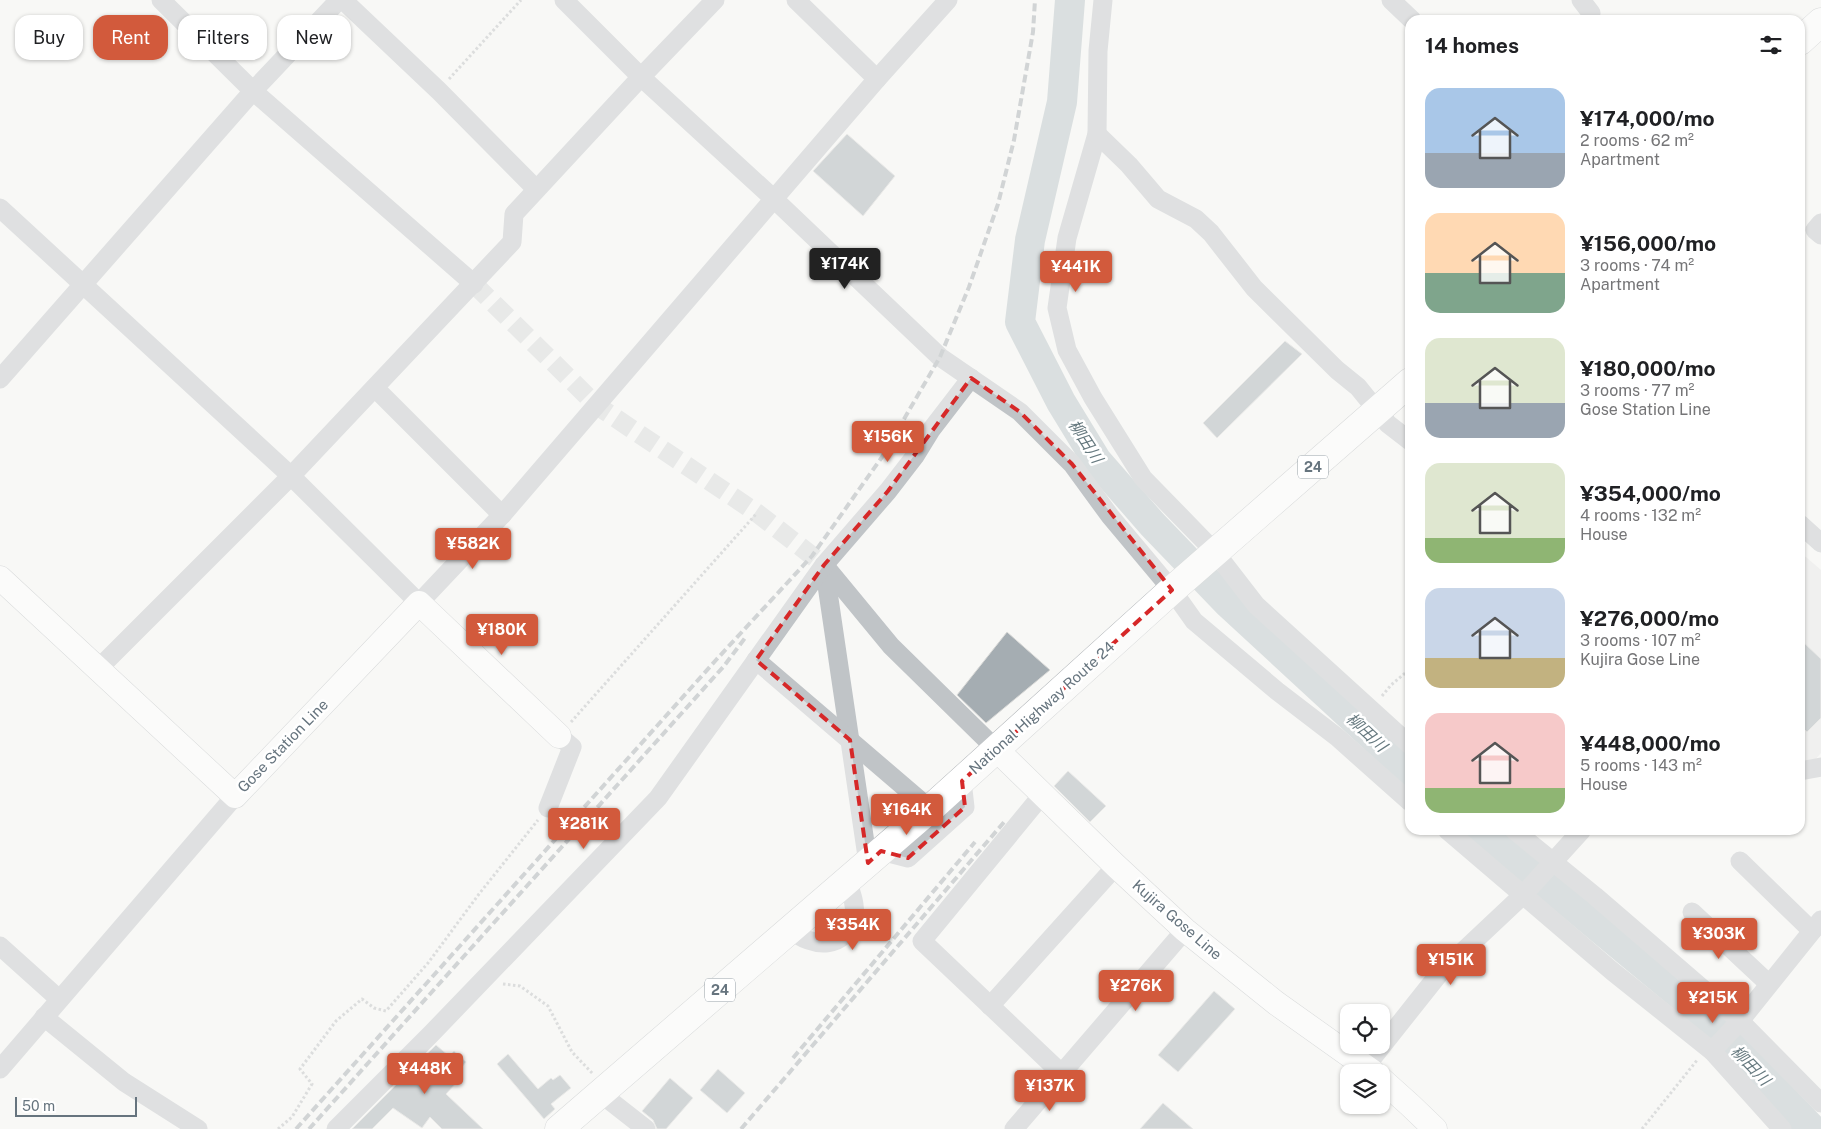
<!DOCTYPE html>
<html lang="en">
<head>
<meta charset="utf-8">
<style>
  :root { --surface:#fff; --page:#f6f6f6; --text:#202124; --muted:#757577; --accent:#d25a3c }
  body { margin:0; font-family:"Public Sans","Noto Sans JP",sans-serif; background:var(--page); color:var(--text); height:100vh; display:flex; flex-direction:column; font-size:19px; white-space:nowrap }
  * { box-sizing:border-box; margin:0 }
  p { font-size:16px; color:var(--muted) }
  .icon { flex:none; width:28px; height:28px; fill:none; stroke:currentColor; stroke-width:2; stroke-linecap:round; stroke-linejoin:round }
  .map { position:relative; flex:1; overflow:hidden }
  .sheet { position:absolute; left:1405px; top:15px; width:400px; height:820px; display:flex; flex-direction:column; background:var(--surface); border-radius:15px; box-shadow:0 1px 4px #0004 }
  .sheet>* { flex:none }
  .top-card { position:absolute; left:15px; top:15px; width:475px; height:45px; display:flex; gap:10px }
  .fabs { position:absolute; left:1340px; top:1004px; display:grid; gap:10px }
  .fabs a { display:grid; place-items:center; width:50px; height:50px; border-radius:10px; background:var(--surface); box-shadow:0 1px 4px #0004; font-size:25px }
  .scale { position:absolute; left:15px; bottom:12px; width:122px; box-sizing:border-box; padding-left:5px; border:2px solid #66747e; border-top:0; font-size:14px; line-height:18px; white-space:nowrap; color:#66747e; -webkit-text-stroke:4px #fff; paint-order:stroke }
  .price { position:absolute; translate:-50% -42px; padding:0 11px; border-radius:5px; background:var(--accent); color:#fff; font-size:16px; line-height:32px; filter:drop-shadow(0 1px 2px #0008) }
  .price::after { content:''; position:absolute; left:50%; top:30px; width:15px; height:11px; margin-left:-8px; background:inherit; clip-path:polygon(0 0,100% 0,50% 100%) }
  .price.current { background:#222; color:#fff }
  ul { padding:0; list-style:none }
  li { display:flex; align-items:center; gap:15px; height:125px; padding:0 20px }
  li span { display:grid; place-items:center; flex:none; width:140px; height:100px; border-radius:15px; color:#555 }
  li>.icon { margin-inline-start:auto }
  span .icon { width:60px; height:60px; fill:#fffc; stroke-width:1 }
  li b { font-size:21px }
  h2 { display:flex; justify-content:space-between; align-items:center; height:60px; padding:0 20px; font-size:21px }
  .tag { padding:0 18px; border-radius:15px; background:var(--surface); box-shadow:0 1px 4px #0004; font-size:18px; line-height:45px }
  .tag.current { background:var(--accent); color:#fff }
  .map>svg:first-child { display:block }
</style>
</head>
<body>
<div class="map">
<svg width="1821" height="1129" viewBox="0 0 1821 1129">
  <rect width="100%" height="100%" fill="#f8f8f6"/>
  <polygon fill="#e6e7e6" points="1800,552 1821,570 1821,753 1808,768 1800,766"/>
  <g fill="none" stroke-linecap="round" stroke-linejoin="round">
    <g stroke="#b7c2c5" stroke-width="30">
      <polyline points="1070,0 1062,102 1030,240 1020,322 1061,402 1097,461 1153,525 1229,604 1410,771"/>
      <polyline points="1481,830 1702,1013 1812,1129"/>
    </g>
  </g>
  <g fill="#a5adb2" stroke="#dadad8">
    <polygon points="847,134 895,176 863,216 813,171"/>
    <polygon points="1285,341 1302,354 1217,438 1203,423"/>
    <polygon points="1007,632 1050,670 986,723 957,695"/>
    <polygon points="1800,639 1821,659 1821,718 1807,732 1800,725"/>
    <polygon points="1068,771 1106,806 1090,822 1054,786"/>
    <polygon points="1214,991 1235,1009 1178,1072 1158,1055"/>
    <polygon points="436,1045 449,1056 454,1051 466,1062 454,1077 458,1081 446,1094 483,1129 442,1129 430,1117 422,1128 393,1108 372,1129 352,1129"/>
    <polygon points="508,1054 538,1089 551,1078 553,1080 560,1075 571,1088 551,1104 555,1109 544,1119 497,1064"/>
    <polygon points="718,1069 745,1093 727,1113 700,1090"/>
    <polygon points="670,1078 693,1098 666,1129 657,1129 653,1120 642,1111"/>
    <polygon points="1163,1103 1193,1129 1140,1129"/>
  </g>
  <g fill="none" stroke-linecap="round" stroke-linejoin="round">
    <polyline stroke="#d4d7d8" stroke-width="19" stroke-dasharray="19 9" stroke-linecap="butt" points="474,284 596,405 757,513 824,565"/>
    <g stroke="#b4b8bb" stroke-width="25">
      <g id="major">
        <polyline points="0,578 235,796 419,603 559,736"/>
        <polyline points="996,749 1116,866 1185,930 1276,1003 1373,1072"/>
        <polyline points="1381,1079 1410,1105 1435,1129"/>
      </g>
    </g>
    <g stroke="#b3b7ba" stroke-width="29">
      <g id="highway">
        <polyline points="1800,41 1821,22"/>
        <polyline points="559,1129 930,809 1172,590 1410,382"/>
      </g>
    </g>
    <g stroke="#babdbf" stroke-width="3" stroke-dasharray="2.5 2.5" stroke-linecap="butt">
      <polyline points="449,79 521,0"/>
      <polyline points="1382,696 1391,685 1410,669"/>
      <polyline points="571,722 757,513"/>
      <polyline points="503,984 520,986 548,1006 572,1052 593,1074"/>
      <polyline points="278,1129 292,1117 312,1084 300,1069 336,1021 362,999 374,1008 386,1011 428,963 479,894 538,820"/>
      <polyline points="1642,1129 1698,1059"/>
    </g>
    <g stroke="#c0c4c7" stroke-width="19">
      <polyline points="161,0 253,91 474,284"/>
      <polyline points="343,0 439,91 536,189"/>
      <polyline points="564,0 641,77 774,199 940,357 1020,412 1072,464 1110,516 1172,590 1194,621 1277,691 1337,737 1410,802"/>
      <polyline points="796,0 877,79"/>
      <polyline points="1103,0 1098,51 1097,134 1067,238 1057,308 1067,350 1093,398 1143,478 1215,552 1256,605 1410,745"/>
      <polyline points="1391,0 1412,20"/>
      <polyline points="1581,0 1591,13"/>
      <polyline points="1097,134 1129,165 1158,199 1196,219 1211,233 1254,288 1337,370 1358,387 1388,424 1410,441"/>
      <polyline points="0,208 291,476 419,603 502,515 877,79 948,0"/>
      <polyline points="1821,223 1815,230 1821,235"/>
      <polyline points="0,379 253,91 339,0"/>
      <polyline points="375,388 502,515"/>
      <polyline points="1800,524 1821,543"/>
      <polyline points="824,565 868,863"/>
      <polyline points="825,566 891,646 996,749"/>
      <polyline points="756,660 930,809"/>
      <polyline points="98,669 291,476 512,242 514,214 641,77 715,0"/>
      <polyline points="1800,771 1821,767"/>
      <polyline points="1042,795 922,941 1061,1073"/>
      <polyline points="548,808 572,747 559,736"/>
      <polyline points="1447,830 1612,971 1712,1051 1782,1129"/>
      <polyline points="1514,830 1595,896 1740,1021 1821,1103"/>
      <polyline points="881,851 908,858 965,807 962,781"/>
      <polyline points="1740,861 1812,931"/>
      <polyline points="1692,912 1769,984"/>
      <path d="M790 929C812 949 847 950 854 916 856 904 851 892 847 881"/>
      <polyline points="0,946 59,999"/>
      <polyline points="990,1006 1116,866"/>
      <polyline points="44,1017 124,1082 198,1129"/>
      <polyline points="1712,1051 1740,1021 1821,920"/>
      <polyline points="1366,1066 1439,974 1523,895 1582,830"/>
      <polyline points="0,1069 235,796"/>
      <polyline points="600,1093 646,1129"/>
      <polyline points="336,1129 431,1034 658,798 824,565 888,491 915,456 931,430 971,378"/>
      <polyline points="1014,1129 1185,930"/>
    </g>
    <use href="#major" stroke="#fff" stroke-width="24"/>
    <use href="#highway" stroke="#fff" stroke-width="28"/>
    <g stroke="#a2a8ad" stroke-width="4" stroke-dasharray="8 4" stroke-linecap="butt">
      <polyline points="793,1058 975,842"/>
      <polyline points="296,1129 716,660 812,556 882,457 940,357 969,287 998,204 1014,140 1033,32 1035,0"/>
      <polyline points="309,1129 724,666 745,638"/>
      <polyline points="741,1129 1005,821"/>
    </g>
  </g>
  <path d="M0 0H1821V1129H0ZM971 378 1020 412 1072 464 1172 590 962 781 965 807 908 858 881 851 868 863 850 740 756 660 824 565 888 491Z" fill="#f8f8f6" fill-opacity=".55" fill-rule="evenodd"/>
  <path fill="none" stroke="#d62828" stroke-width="4" stroke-dasharray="10 6" stroke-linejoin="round" d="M971 378 1020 412 1072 464 1172 590 962 781 965 807 908 858 881 851 868 863 850 740 756 660 824 565 888 491Z"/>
  <g text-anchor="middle" stroke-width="5" stroke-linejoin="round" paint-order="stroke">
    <g fill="#fff" stroke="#949ea5" stroke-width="1">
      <rect x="1298" y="455.5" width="30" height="23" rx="4"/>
      <rect x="705" y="978.5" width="30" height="23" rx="4"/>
    </g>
    <g font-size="14" font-weight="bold" fill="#66747e">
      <text x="1313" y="472">24</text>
      <text x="720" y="995">24</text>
    </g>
    <g font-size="15" fill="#66747e" stroke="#fff">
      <text transform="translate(1042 708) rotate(-42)" y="5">National Highway Route 24</text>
      <text transform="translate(283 746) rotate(-46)" y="5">Gose Station Line</text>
      <text transform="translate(1177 920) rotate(41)" y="5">Kujira Gose Line</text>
    </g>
    <g font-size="16" font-style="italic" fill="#66797f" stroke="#fff">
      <text transform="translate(1086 441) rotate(57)" y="6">柳田川</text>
      <text transform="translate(1367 732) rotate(43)" y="6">柳田川</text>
      <text transform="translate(1751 1065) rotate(46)" y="6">柳田川</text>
    </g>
  </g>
</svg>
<div class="fabs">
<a><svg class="icon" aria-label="locate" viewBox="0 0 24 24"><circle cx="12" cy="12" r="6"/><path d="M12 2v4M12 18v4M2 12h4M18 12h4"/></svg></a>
<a><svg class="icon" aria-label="layers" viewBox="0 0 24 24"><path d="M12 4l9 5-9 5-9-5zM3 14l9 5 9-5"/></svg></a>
</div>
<div class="scale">50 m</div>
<b class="price current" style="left:845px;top:290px">¥174K</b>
<b class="price" style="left:1076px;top:293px">¥441K</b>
<b class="price" style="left:888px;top:463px">¥156K</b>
<b class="price" style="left:473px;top:570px">¥582K</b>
<b class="price" style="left:502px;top:656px">¥180K</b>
<b class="price" style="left:907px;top:836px">¥164K</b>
<b class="price" style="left:584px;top:850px">¥281K</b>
<b class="price" style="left:853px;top:951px">¥354K</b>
<b class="price" style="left:1719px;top:960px">¥303K</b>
<b class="price" style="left:1451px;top:986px">¥151K</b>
<b class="price" style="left:1136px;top:1012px">¥276K</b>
<b class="price" style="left:1713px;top:1024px">¥215K</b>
<b class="price" style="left:425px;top:1095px">¥448K</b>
<b class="price" style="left:1050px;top:1112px">¥137K</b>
<div class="top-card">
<a class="tag">Buy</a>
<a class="tag current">Rent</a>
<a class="tag">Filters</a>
<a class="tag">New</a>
</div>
<section class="sheet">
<h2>14 homes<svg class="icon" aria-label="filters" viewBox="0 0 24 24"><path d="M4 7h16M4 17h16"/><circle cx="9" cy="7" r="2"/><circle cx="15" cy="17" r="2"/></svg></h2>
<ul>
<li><span style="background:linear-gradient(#a9c7e8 65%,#9aa5b1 0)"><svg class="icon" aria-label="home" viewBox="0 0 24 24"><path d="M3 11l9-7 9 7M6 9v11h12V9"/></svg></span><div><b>¥174,000/mo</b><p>2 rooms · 62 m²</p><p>Apartment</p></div></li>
<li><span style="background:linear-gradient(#ffd9b3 60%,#7fa58c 0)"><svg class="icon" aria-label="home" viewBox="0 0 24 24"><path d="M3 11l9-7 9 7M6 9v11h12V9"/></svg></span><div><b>¥156,000/mo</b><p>3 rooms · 74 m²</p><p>Apartment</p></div></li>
<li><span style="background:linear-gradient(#dfe7d0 65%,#9aa5b1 0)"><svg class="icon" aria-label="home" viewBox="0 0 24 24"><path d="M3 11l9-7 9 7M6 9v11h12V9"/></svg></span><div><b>¥180,000/mo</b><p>3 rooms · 77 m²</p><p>Gose Station Line</p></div></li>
<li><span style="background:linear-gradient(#dfe7d0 75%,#8fb573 0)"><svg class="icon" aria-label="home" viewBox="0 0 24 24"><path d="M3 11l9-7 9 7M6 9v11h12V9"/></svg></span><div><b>¥354,000/mo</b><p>4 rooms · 132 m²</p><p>House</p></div></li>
<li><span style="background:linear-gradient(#c9d6e8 70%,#c2b280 0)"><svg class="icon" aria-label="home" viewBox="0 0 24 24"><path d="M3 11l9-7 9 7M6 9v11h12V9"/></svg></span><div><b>¥276,000/mo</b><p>3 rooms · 107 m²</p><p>Kujira Gose Line</p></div></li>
<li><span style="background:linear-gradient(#f6c9c9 75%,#8fb573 0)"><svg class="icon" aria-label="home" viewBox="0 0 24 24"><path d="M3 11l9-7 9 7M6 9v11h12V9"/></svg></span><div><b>¥448,000/mo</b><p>5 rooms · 143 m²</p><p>House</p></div></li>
</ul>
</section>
</div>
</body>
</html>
